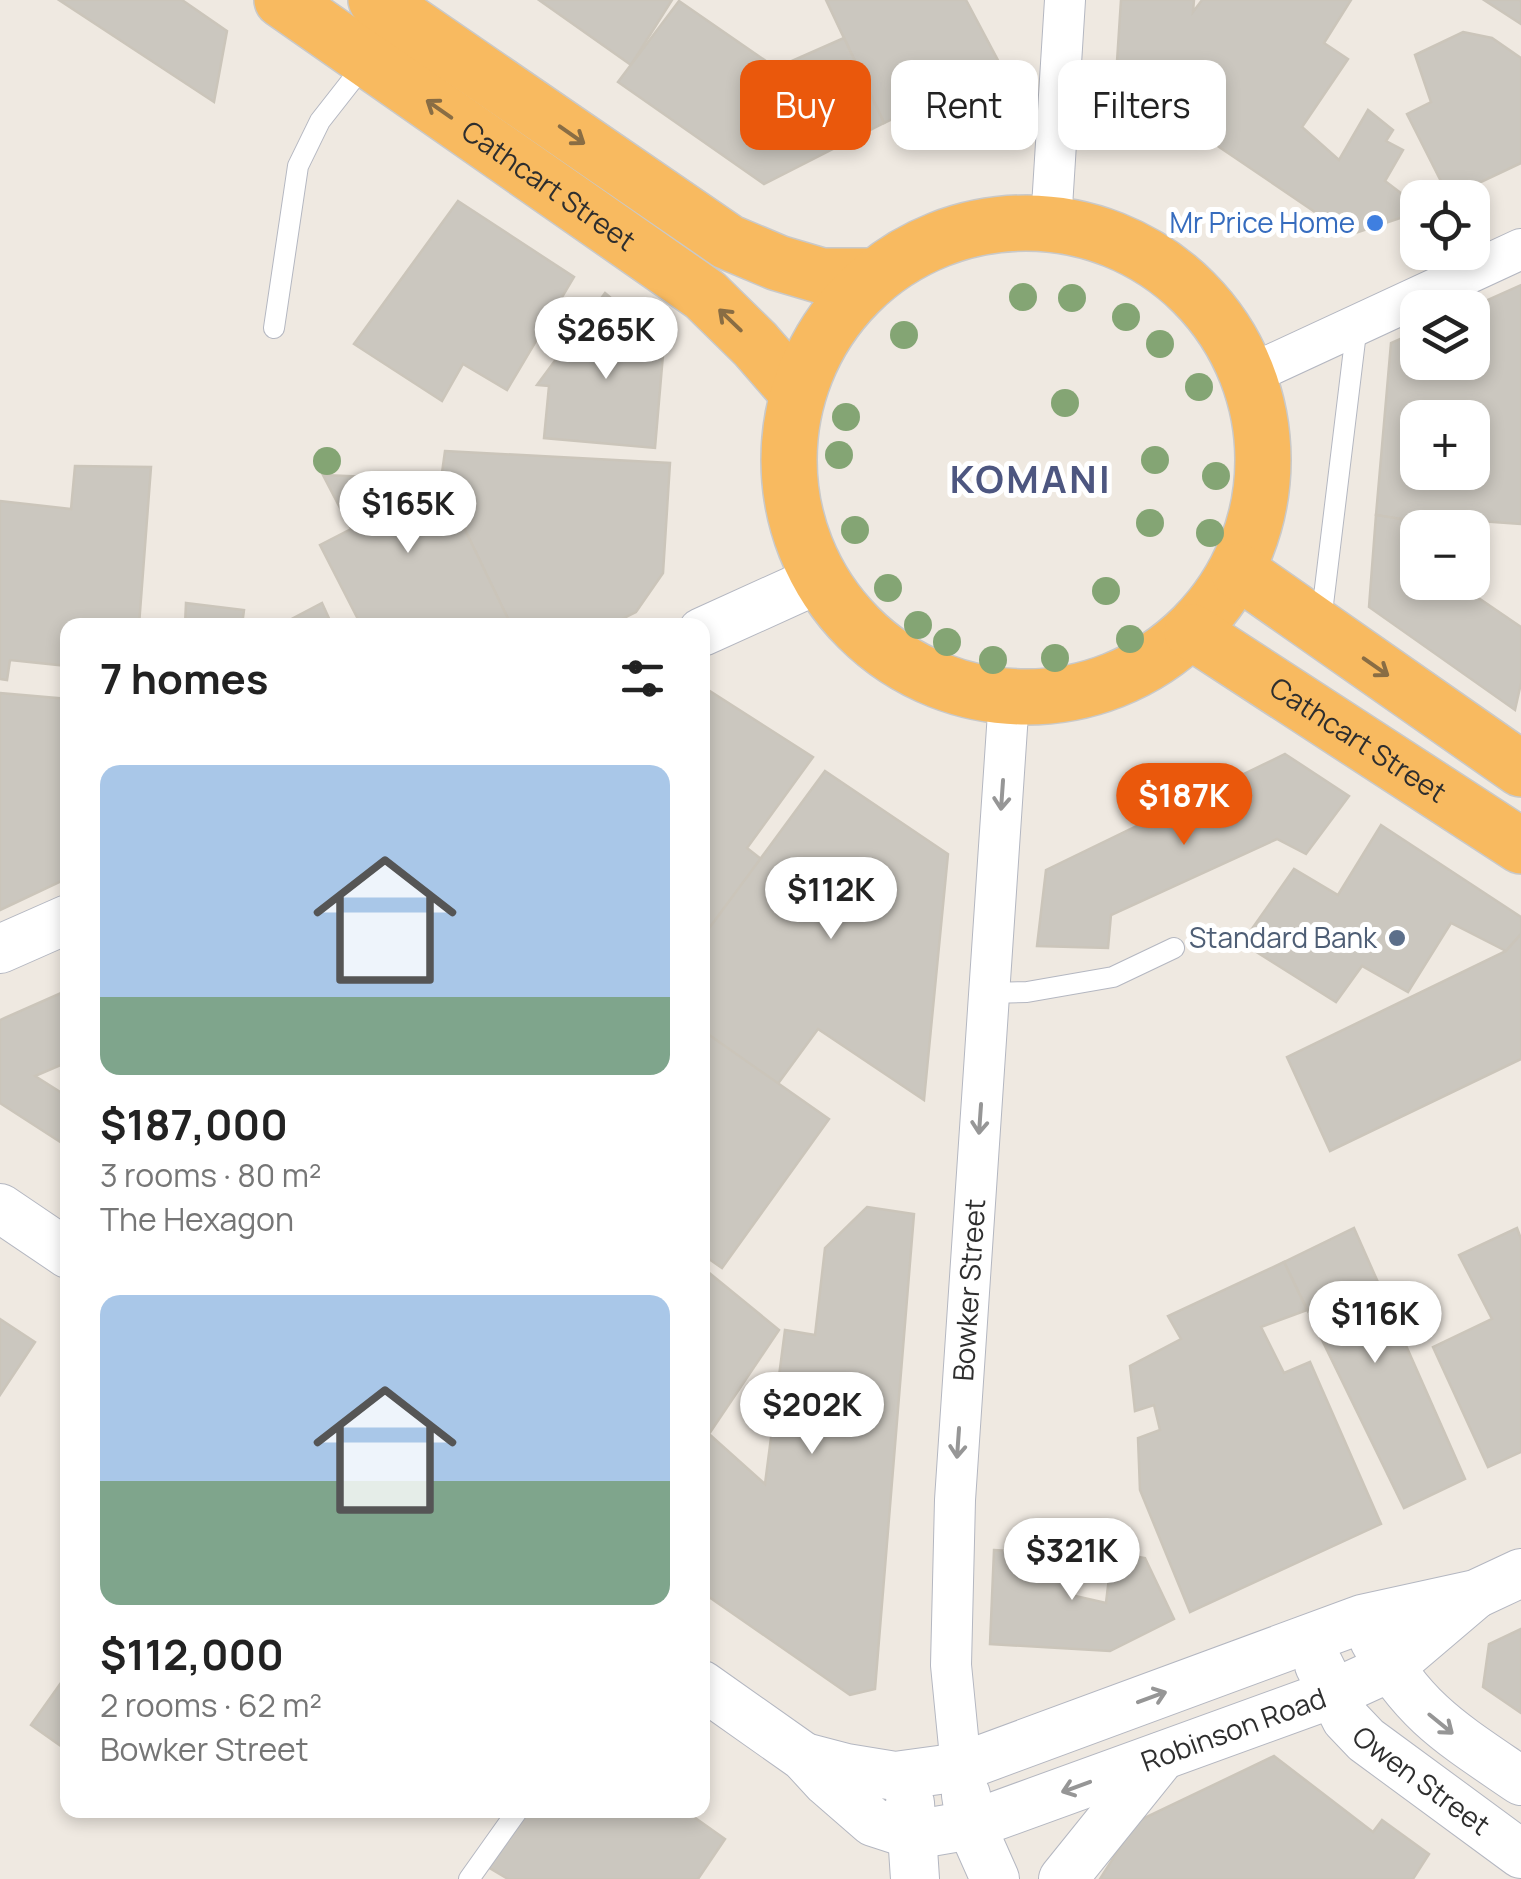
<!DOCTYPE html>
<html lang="en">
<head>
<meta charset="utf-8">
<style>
  :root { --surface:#fff; --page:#f6f6f6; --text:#222; --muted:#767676; --accent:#ea580c }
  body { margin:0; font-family:Manrope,sans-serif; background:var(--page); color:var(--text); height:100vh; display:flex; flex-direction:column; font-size:38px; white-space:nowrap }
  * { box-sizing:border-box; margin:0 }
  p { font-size:32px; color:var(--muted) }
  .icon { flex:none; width:55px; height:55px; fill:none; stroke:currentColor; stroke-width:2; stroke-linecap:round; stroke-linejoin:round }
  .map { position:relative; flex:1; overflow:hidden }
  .panel { position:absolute; left:60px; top:618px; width:650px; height:1200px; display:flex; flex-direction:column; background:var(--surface); border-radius:20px; box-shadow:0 5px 15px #0003 }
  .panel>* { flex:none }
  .guide { position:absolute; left:740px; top:60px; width:630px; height:90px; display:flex; gap:20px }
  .controls { position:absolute; left:1400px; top:180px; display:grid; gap:20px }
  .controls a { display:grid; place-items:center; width:90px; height:90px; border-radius:20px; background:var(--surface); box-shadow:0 5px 15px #0003; font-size:50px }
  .price { position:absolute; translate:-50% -85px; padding:0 22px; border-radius:35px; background:#fff; color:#222; font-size:32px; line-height:65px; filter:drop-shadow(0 2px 5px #0008) }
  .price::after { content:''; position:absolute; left:50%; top:60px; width:30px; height:22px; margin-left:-15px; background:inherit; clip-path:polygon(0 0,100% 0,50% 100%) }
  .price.on { background:var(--accent); color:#fff }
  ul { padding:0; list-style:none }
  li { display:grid; align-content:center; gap:20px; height:530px; padding:0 40px }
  li span { display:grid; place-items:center; height:310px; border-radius:20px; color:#555 }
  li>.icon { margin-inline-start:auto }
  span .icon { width:180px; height:180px; fill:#fffc; stroke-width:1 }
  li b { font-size:42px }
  h2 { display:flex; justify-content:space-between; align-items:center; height:120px; padding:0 40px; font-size:42px }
  .chip { padding:0 35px; border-radius:20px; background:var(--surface); box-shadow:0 5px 15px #0003; font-size:35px; line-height:90px }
  .chip.on { background:var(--accent); color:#fff }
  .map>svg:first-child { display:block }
</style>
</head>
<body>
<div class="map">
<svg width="1521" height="1879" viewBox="0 0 1521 1879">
  <rect width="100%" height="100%" fill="#efe9e1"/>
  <g fill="#cbc7bf" stroke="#cbc5ba" stroke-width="2.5" fill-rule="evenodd">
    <polygon points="59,0 182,0 227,31 214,102"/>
    <polygon points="539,0 672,0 631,65"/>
    <polygon points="826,0 966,0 1001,66 884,123"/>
    <polygon points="1121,0 1194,0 1193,12 1202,0 1351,0 1324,43 1348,59 1302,127 1339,160 1368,110 1393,130 1386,141 1403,150 1385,181 1418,206 1418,212 1349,235 1116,77"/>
    <polygon points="1484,0 1521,0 1521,24"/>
    <polygon points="679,1 776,68 844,38 884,123 764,184 618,82"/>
    <polygon points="1463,32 1492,38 1521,58 1521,163 1449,197 1407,114 1431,102 1415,55"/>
    <polygon points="458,201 574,277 507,390 463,364 442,401 354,344"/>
    <path d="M1521 285V524L1451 519V527L1376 515 1391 343 1418 331V362H1472V308H1470ZM1418 418H1472V472H1418Z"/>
    <polygon points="605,293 664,343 655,448 544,438 549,386 537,385"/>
    <polygon points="445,451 670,463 663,573 636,612 610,625 511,625 441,480"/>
    <polygon points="75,466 151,467 139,625 68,625 68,666 10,660 7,680 0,679 0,501 71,509"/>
    <polygon points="323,475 441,480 511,625 361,625 320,545 351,529"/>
    <polygon points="1376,515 1451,527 1418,528 1418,582 1455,582 1521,627 1521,683 1515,710 1369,607"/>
    <polygon points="186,603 244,610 242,625 185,625"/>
    <polygon points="322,603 332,625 280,625"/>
    <polygon points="702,686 813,757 747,848 761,859 702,938"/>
    <polygon points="0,693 68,699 68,878 0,910"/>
    <polygon points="1285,754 1349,796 1306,854 1277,839 1111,915 1108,948 1037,946 1046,870"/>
    <polygon points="825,771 948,854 924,1100 818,1029 777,1085 702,1030 702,938"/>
    <polygon points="1381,825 1521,917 1521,934 1506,951 1451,923 1408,992 1362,966 1336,1002 1242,943 1294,869 1338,895"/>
    <polygon points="1521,934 1521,1059 1330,1151 1287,1057 1506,951"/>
    <polygon points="68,990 68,1062 35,1076 68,1097 68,1147 0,1103 0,1020"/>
    <polygon points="702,1030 829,1119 722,1268 702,1254"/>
    <polygon points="867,1207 914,1214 875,1689 850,1695 702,1592 702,1267 779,1330 709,1434 765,1484 785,1330 815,1335 825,1248"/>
    <polygon points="1354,1228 1465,1479 1404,1508 1284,1262"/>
    <polygon points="1517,1228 1521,1239 1521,1452 1488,1467 1433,1347 1492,1319 1459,1255"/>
    <polygon points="1284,1262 1307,1310 1261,1327 1284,1373 1310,1362 1381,1524 1190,1612 1140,1490 1138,1438 1160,1430 1154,1405 1135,1411 1130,1366 1181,1339 1168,1316"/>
    <polygon points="0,1319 35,1342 0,1395"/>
    <polygon points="994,1550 1076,1555 1071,1595 1106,1603 1112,1552 1145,1558 1174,1619 1110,1651 990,1644"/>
    <polygon points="1521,1629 1521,1713 1483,1687 1489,1644"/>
    <polygon points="68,1673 68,1751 31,1725"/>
    <polygon points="1274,1756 1373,1832 1382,1820 1429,1854 1413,1879 1100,1879 1136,1822"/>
    <polygon points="527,1810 684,1810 725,1839 698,1879 508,1879 488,1867"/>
  </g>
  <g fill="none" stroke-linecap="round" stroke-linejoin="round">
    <g stroke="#b4b7c1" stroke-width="22">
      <g id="service">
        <polyline points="274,328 298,166 320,121 367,61"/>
        <polyline points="1321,621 1357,324"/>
        <polyline points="989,993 1027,992 1113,977 1174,948"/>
        <polyline points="469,1879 518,1810"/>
      </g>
    </g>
    <g stroke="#b4b7c1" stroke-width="42">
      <g id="minor">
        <polyline points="1051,223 1065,0"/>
        <polyline points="1249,375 1521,249"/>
        <path id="s1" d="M961 1767 951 1665 955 1500 1009 698"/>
      </g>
    </g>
    <g stroke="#b4b7c1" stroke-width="50">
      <g id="tertiary">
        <polyline points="702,632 819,579"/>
        <polyline points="0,949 68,919"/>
        <polyline points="0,1208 68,1254"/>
        <path d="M1374 1640C1414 1713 1454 1735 1521 1781"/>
        <path id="s2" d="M1319 1665 1346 1719 1366 1740 1521 1854"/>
        <path id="s3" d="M702 1685 804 1757 827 1782 873 1822 913 1835 971 1825 1332 1694 1389 1668 1476 1594"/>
        <polyline points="804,1757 846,1768 895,1776 961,1767 1362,1619 1476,1594 1521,1573"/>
        <polyline points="966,1795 971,1825 995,1879"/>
        <polyline points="910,1803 915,1879"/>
        <polyline points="1063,1879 1162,1756"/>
      </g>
    </g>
    <g stroke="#c9c9c9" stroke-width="58">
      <g id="trunk">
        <path id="s4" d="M282 0 705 295 755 344 796 391"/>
        <polyline points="376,0 728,242 778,263 822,276 873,276"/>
        <circle cx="1026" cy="460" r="237"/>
        <polyline points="1238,571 1521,769"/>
        <path id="s5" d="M1192 632 1521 846"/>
      </g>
    </g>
    <use href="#service" stroke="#fff" stroke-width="20"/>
    <use href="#minor" stroke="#fff" stroke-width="40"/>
    <use href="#tertiary" stroke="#fff" stroke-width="48"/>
    <use href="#trunk" stroke="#f8ba60" stroke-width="55"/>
  </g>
  <g fill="#84a574">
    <circle cx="1023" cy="297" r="14"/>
    <circle cx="1072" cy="298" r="14"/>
    <circle cx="1126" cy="317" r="14"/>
    <circle cx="904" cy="335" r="14"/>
    <circle cx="1160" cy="344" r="14"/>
    <circle cx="1199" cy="387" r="14"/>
    <circle cx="1065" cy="403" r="14"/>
    <circle cx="846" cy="417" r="14"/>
    <circle cx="839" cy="455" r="14"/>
    <circle cx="1155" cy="460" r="14"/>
    <circle cx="327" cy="461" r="14"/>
    <circle cx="1216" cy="476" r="14"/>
    <circle cx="1150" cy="523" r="14"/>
    <circle cx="855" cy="530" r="14"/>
    <circle cx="1210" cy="533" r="14"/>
    <circle cx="888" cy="588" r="14"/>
    <circle cx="1106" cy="591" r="14"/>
    <circle cx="918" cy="625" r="14"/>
    <circle cx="1130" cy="639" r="14"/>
    <circle cx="947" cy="642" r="14"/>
    <circle cx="1055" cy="658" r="14"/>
    <circle cx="993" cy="660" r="14"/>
  </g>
  <defs><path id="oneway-shaft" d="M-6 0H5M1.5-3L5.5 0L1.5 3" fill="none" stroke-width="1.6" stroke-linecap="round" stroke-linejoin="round" transform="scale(2.5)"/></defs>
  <g stroke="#896d44">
    <use href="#oneway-shaft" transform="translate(439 109) rotate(-145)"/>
    <use href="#oneway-shaft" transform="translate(572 135) rotate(35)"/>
    <use href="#oneway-shaft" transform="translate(730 320) rotate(-136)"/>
    <use href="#oneway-shaft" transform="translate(1376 667) rotate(35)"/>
  </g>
  <g stroke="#969696">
    <use href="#oneway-shaft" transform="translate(1002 795) rotate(94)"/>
    <use href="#oneway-shaft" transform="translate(980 1119) rotate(94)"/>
    <use href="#oneway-shaft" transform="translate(958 1443) rotate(94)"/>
    <use href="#oneway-shaft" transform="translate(1152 1697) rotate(-20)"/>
    <use href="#oneway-shaft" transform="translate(1441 1724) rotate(39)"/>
    <use href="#oneway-shaft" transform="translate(1076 1787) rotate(160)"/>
  </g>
  <circle fill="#3f7fe0" stroke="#fff" stroke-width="4" cx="1375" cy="223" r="10"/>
  <circle fill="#5c6f8a" stroke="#fff" stroke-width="4" cx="1397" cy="938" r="10"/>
  <g text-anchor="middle" stroke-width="10" stroke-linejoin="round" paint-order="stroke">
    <g font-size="28" fill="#2e2e2e" stroke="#fff">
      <text dy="10" stroke="none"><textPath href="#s4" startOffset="325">Cathcart Street</textPath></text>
      <text dy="10" stroke="none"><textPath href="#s5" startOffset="198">Cathcart Street</textPath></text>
      <text dy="10" stroke="none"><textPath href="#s1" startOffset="478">Bowker Street</textPath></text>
      <text dy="10" stroke="none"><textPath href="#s3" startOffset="600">Robinson Road</textPath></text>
      <text dy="10" stroke="none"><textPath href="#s2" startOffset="158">Owen Street</textPath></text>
    </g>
    <g font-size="28" fill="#366cbe" stroke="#fff" text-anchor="end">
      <text x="1355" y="233">Mr Price Home</text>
    </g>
    <g font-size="28" fill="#4e5e75" stroke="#fff" text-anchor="end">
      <text x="1377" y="948">Standard Bank</text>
    </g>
    <g font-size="38" font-weight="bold" letter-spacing="2.5" fill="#4d5680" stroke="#fff">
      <text x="1031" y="493">KOMANI</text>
    </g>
  </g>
</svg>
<div class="controls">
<a><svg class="icon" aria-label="locate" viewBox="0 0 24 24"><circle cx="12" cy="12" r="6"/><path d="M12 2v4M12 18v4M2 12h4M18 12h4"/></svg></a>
<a><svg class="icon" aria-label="layers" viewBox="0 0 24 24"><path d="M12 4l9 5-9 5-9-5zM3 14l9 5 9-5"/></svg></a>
<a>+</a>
<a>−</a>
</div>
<b class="price" style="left:606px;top:382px">$265K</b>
<b class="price" style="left:408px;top:556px">$165K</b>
<b class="price on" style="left:1184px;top:848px">$187K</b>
<b class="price" style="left:831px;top:942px">$112K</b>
<b class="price" style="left:1375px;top:1366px">$116K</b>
<b class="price" style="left:812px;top:1457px">$202K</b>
<b class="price" style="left:1072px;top:1603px">$321K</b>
<div class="guide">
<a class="chip on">Buy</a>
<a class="chip">Rent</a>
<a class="chip">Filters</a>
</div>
<section class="panel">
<h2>7 homes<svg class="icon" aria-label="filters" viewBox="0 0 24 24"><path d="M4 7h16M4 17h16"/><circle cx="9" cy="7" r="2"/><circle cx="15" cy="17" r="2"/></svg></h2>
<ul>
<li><span style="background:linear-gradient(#a9c7e8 75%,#7fa58c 0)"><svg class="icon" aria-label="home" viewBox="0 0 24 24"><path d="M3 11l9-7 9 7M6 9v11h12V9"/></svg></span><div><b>$187,000</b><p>3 rooms · 80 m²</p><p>The Hexagon</p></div></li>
<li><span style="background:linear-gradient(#a9c7e8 60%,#7fa58c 0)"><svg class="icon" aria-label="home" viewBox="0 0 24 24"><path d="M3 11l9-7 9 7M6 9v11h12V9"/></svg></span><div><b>$112,000</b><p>2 rooms · 62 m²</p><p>Bowker Street</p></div></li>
</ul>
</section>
</div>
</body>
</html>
